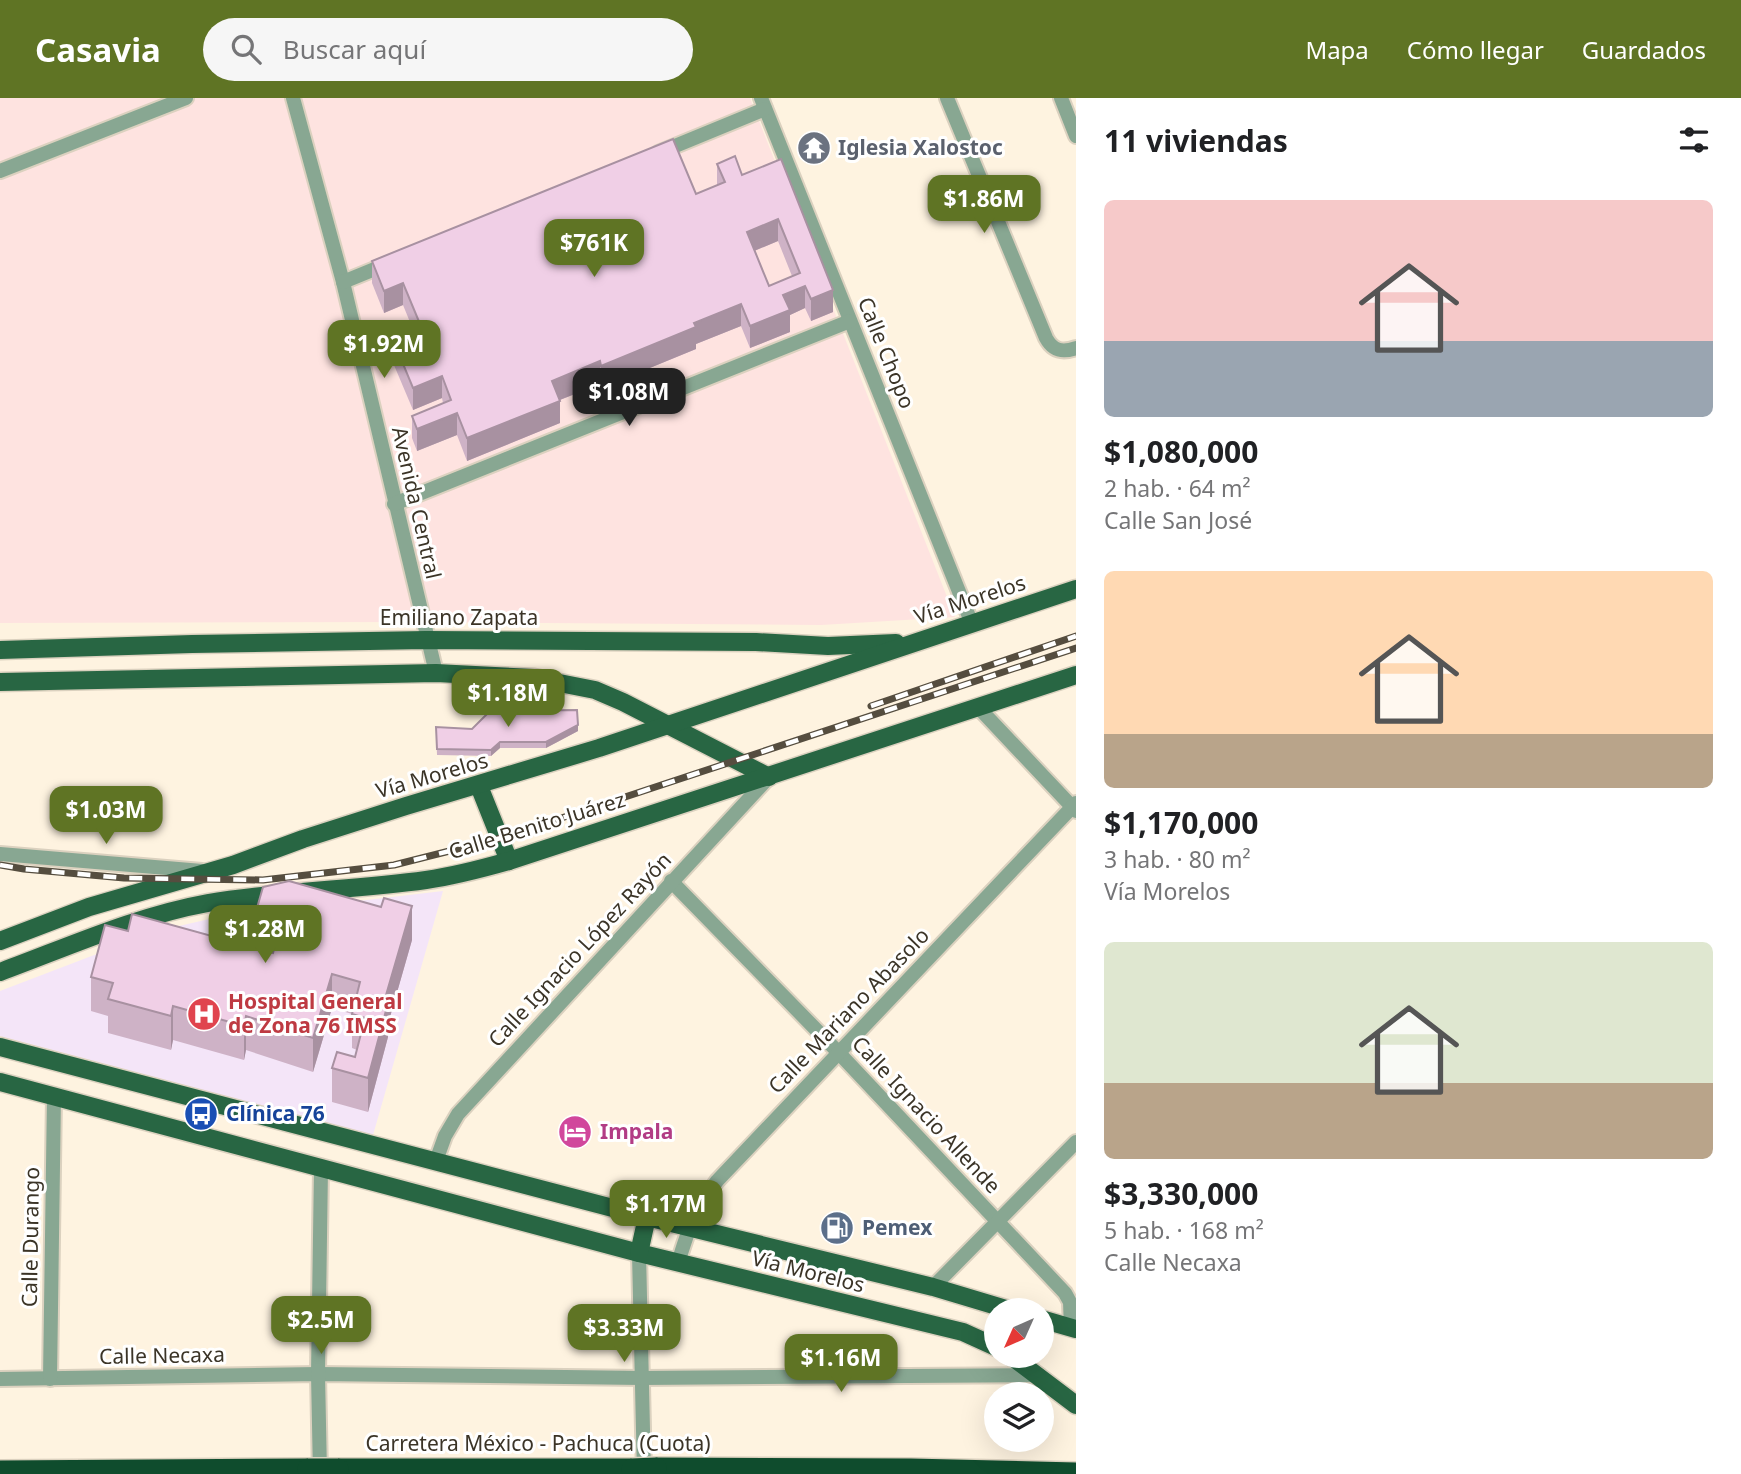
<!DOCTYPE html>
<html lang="es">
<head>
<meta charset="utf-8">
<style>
  :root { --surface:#fff; --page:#f6f6f6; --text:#202124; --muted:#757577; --accent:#5f7424 }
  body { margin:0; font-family:"Noto Sans",sans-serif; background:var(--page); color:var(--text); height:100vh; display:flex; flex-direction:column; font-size:26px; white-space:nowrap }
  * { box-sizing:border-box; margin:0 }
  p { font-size:23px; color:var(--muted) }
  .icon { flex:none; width:38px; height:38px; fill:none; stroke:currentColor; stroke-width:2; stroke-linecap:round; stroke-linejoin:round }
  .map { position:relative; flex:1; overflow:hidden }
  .drawer { display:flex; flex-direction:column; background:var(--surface); width:665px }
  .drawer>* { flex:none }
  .needle { width:46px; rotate:225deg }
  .fabs { position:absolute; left:984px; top:1200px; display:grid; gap:14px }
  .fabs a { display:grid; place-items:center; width:70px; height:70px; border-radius:50%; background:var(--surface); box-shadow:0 7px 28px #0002; font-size:35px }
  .price { position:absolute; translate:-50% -60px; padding:0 16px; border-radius:14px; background:var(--accent); color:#fff; font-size:23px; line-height:46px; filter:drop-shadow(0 2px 4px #0008) }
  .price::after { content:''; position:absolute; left:50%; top:42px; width:21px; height:16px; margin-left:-10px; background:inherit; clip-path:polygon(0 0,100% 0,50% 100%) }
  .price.on { background:#222; color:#fff }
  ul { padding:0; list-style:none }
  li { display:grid; align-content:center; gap:14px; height:371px; padding:0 28px }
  li span { display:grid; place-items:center; height:217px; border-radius:10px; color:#555 }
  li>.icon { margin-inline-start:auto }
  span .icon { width:126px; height:126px; fill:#fffc; stroke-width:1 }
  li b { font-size:30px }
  h2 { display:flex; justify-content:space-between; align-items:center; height:84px; padding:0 28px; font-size:30px }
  header { display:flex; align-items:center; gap:42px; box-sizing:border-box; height:98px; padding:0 35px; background:var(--accent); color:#fff }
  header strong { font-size:33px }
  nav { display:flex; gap:38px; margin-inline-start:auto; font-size:24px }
  .search { width:490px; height:63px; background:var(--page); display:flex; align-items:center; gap:18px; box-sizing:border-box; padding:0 24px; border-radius:38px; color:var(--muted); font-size:26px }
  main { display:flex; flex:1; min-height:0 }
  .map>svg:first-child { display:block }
</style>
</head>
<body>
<header>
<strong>Casavia</strong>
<div class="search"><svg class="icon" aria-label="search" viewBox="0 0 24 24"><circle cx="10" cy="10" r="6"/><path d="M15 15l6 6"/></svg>Buscar aquí</div>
<nav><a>Mapa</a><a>Cómo llegar</a><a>Guardados</a></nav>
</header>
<main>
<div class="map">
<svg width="1076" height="1376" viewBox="0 0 1076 1376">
  <rect width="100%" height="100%" fill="#fef3e0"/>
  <polygon fill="#fee3e0" points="0,0 750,0 955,519 821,527 404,524 0,525"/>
  <polygon fill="#f4e5f8" points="443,793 373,1037 0,938 0,893 157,833 214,820"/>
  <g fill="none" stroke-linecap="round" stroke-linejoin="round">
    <g stroke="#dbd1bf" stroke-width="18">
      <g id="minor">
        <polyline points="293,0 343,184 436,575"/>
        <polyline points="761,0 972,526"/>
        <path d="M947 0 1046 240C1053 253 1062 255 1076 250"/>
        <polyline points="1061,0 1076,38"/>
        <polyline points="658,55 765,11"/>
        <polyline points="0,73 186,0"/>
        <polyline points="343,184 387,166"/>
        <polyline points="394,406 850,223"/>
        <polyline points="978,609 1076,713"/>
        <polyline points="0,756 202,773"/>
        <polyline points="671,783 838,954 1065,1195 1070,1204 1071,1230"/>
        <polyline points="436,1063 445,1038 458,1016 769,679"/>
        <polyline points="639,1155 644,1376"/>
        <path d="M678 1165C689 1129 694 1114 717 1083L1076 705"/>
        <polyline points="933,1189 1076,1044"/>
        <polyline points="0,1281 318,1276 642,1280 1039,1277"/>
        <polyline points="50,1281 54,997"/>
        <polyline points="320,1376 318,1276 321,1070"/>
      </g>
    </g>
    <g stroke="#dbd1bf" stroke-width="21">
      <g id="major">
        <polyline points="0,552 192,546 426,542 756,544 828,548 896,545"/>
        <polyline points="0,584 436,575 534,580 595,592 623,604 769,679"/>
        <polyline points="479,688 509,763"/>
        <polyline points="0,843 89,809 233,767 303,741 406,708 599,650 1076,491"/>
        <path d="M0 874C68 849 136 818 208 805 280 793 353 792 426 782 454 778 481 771 509 763L1076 577"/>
        <polyline points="0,949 647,1119 933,1189 1013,1213"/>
        <polyline points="0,984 639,1155 963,1234 996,1249"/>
        <polyline points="639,1155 647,1119"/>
        <polyline points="1041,1221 1076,1231"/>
        <polyline points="1011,1258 1076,1307"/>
      </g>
    </g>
    <g stroke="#dbd1bf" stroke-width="24">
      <g id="highway">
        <polyline points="656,1370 911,1371 1076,1375"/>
        <polyline points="338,1371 632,1371"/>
        <polyline points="0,1373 308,1371"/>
      </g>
    </g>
    <use href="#minor" stroke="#88a792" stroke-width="14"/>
    <use href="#major" stroke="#286643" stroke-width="18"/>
    <use href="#highway" stroke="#0f4c2d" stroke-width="21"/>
    <g stroke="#554d3f" stroke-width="7">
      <g id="rail">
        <polyline points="871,608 1076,538"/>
        <polyline points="0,767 24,771 124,780 263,782 394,767 501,740 1076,550"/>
      </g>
    </g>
    <use href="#rail" stroke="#fff" stroke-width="4.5" stroke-dasharray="13" stroke-linecap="butt"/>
    <g stroke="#dbd1bf" stroke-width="24" stroke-linecap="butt">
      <g id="highway-bridge">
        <polyline points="308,1371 338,1371"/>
        <polyline points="632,1371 656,1370"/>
      </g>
    </g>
    <use href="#highway-bridge" stroke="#0f4c2d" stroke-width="21"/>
  </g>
  <g fill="#ceb2c6" fill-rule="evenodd">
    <path d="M781 61 833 214 811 223 805 210 790 217V234L750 250 741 228 696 246V251L601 290 600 286 560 302V325L467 363 457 337 417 353 412 340V318L443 305 442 300 413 312 391 260V237L412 229 403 207 384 215 372 185V163L696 96 717 87V66L742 77ZM778 143 792 178 769 188 754 153Z"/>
    <polygon points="436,629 472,631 578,633 546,650 500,650 491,658 437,657"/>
    <polygon points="255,817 412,842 388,926 388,939 368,1014 332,1004 332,970 355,959 357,952 352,950 352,916 332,910 313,974 246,952 244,962 173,942 171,952 108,935 108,918 91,913 91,879 128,833 255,850"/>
  </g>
  <g fill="#a891a1">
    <polygon points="778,121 778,143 747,156 747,134"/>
    <polygon points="403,185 403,207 384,215 384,193"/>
    <polygon points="805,188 805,210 790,217 790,234 750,250 750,228 783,197"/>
    <polygon points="833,192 833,214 811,223 811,201"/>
    <polygon points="741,206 741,228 696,246 696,251 601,290 601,268 694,225"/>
    <polygon points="600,263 600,286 552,305 552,283"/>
    <polygon points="442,278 442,300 413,312 413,290"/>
    <polygon points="560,303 560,325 467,363 467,340"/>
    <polygon points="457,315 457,337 417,353 417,331"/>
    <polygon points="578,627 578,633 546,650 546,644"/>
    <polygon points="500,644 500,650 491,658 491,652"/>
    <polygon points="412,808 412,842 388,926 388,939 368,1014 368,980 384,904"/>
    <polygon points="332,876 332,910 313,974 313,940"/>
    <polygon points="173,908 173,942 171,952 171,918"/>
    <polygon points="246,918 246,952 244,962 244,928"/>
  </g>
  <g fill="#f0cfe6" stroke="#a891a1" stroke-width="2" fill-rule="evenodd">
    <path d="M673 41 696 96 725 84 717 66 735 58 742 77 781 61 833 192 811 201 805 188 783 197 790 212 750 228 741 206 694 225 696 229 601 268 600 263 552 283 560 303 467 340 457 315 417 331 412 318 451 302 442 278 413 290 391 237 420 226 403 185 384 193 372 163ZM778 121 800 175 769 188 747 134Z"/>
    <polygon points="577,612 578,627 546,644 500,644 491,652 437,651 436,629 472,631 490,613"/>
    <polygon points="289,783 381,809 384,800 412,808 384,904 388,905 368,980 332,970 337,954 355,959 365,920 352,916 360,884 332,876 313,940 246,918 244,928 173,908 171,918 108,901 113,885 91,879 105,827 128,833 132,816 273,855 281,824 255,817 263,789"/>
  </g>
  <defs>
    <g id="temple-disc" transform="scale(1.75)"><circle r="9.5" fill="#6b7280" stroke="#fff"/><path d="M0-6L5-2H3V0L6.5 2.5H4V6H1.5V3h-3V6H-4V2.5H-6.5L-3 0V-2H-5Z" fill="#fff"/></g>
    <g id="hospital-disc" transform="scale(1.75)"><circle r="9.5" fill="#e0444e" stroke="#fff"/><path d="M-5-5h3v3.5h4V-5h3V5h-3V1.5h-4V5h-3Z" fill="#fff"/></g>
    <g id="bus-disc" transform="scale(1.75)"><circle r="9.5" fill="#1a4fb4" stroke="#fff"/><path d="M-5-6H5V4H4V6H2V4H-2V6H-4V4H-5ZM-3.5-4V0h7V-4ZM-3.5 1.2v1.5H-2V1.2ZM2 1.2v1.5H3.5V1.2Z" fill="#fff"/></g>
    <g id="hotel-disc" transform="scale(1.75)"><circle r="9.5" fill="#d1479c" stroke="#fff"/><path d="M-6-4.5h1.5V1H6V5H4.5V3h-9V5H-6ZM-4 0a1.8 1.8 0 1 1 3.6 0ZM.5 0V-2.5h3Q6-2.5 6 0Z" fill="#fff"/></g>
    <g id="fuel-disc" transform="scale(1.75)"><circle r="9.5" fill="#5c6f8a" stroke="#fff"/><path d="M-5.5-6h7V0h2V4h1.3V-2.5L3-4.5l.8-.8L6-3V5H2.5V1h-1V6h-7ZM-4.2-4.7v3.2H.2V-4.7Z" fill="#fff"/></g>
  </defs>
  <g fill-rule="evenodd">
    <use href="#temple-disc" x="814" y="50"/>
    <use href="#hospital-disc" x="204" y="916"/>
    <use href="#bus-disc" x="201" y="1016"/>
    <use href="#hotel-disc" x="575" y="1034"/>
    <use href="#fuel-disc" x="837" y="1130"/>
  </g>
  <g text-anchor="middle" stroke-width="6" stroke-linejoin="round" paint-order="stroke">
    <g font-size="21" font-weight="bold" fill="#5b616d" stroke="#fff" text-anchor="start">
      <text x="838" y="57">Iglesia Xalostoc</text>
    </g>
    <g font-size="21" fill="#3b3427" stroke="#fff">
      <text transform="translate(886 255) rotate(68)" y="7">Calle Chopo</text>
      <text transform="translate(416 405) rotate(77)" y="7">Avenida Central</text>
      <text transform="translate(970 502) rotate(-18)" y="7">Vía Morelos</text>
      <text x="459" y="527">Emiliano Zapata</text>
      <text transform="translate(432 678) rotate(-16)" y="7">Vía Morelos</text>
      <text transform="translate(537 728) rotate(-17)" y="7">Calle Benito Juárez</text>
      <text transform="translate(580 852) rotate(-47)" y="7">Calle Ignacio López Rayón</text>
      <text transform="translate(849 913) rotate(-46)" y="7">Calle Mariano Abasolo</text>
      <text transform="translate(926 1017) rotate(47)" y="7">Calle Ignacio Allende</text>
      <text transform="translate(31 1139) rotate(-89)" y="7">Calle Durango</text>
      <text transform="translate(808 1174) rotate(14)" y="7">Vía Morelos</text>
      <text transform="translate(162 1258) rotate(-1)" y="7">Calle Necaxa</text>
      <text x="538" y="1353">Carretera México - Pachuca (Cuota)</text>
    </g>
    <g font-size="21" font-weight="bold" fill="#be3a42" stroke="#fff" text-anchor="start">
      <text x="228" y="911">Hospital General<tspan x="228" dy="24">de Zona 76 IMSS</tspan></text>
    </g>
    <g font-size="21" font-weight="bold" fill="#164399" stroke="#fff" text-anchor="start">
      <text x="226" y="1023">Clínica 76</text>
    </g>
    <g font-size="21" font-weight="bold" fill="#b23c85" stroke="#fff" text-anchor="start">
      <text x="600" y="1041">Impala</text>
    </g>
    <g font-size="21" font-weight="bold" fill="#4e5e75" stroke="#fff" text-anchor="start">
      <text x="862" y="1137">Pemex</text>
    </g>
  </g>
</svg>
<div class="fabs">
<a><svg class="needle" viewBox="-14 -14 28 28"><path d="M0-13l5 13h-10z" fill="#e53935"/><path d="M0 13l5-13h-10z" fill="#757577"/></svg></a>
<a><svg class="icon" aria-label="layers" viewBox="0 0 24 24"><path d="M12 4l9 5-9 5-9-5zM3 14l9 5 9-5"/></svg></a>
</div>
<b class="price" style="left:984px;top:137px">$1.86M</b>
<b class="price" style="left:594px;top:181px">$761K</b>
<b class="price" style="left:384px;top:282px">$1.92M</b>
<b class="price on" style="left:629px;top:330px">$1.08M</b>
<b class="price" style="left:508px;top:631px">$1.18M</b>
<b class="price" style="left:106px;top:748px">$1.03M</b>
<b class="price" style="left:265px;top:867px">$1.28M</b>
<b class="price" style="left:666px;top:1142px">$1.17M</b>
<b class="price" style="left:321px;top:1258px">$2.5M</b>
<b class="price" style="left:624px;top:1266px">$3.33M</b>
<b class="price" style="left:841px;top:1296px">$1.16M</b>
</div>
<section class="drawer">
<h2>11 viviendas<svg class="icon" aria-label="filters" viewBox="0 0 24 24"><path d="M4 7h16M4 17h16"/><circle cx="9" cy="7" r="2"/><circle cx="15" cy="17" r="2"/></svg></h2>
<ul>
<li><span style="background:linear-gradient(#f6c9c9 65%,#9aa5b1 0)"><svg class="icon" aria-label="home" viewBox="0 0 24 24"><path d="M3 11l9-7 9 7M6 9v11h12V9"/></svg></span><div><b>$1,080,000</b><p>2 hab. · 64 m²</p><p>Calle San José</p></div></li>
<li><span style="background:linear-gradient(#ffd9b3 75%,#b9a48a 0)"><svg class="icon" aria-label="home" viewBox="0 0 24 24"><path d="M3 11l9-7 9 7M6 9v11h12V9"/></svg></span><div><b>$1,170,000</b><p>3 hab. · 80 m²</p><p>Vía Morelos</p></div></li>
<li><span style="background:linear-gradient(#dfe7d0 65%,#b9a48a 0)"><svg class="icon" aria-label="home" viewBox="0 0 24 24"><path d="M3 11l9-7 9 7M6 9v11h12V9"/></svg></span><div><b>$3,330,000</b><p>5 hab. · 168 m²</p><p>Calle Necaxa</p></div></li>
</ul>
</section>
</main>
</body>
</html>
